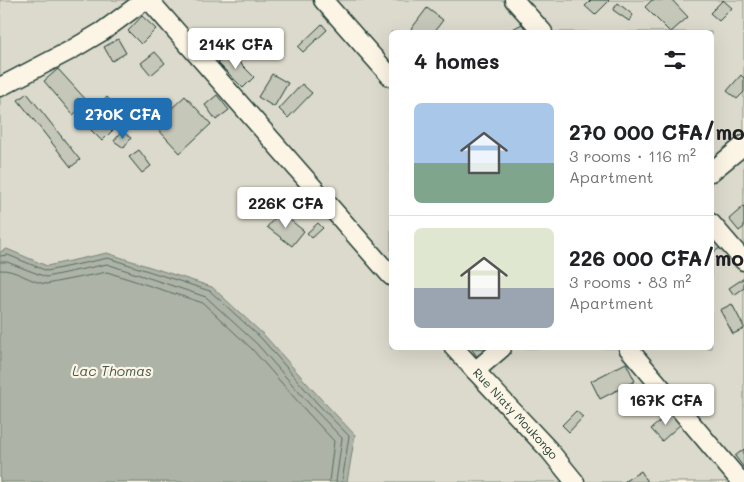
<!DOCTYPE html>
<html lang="en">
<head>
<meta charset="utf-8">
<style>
  :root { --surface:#fff; --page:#f6f6f6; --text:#202124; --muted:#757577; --line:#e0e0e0; --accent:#1f6fb2 }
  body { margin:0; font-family:Mali,sans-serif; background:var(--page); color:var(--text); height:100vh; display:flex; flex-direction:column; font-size:19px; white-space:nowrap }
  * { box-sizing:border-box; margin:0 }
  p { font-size:16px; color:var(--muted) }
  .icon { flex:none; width:28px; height:28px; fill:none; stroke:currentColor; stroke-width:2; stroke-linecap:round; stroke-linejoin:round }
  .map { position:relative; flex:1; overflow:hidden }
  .side { position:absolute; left:389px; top:30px; width:325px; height:320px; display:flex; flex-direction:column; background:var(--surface); border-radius:8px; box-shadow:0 5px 20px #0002 }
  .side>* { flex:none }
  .price { position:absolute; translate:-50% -42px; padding:0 11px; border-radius:5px; background:#fff; color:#222; font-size:16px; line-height:32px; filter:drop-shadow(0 1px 2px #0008) }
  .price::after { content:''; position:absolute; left:50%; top:30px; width:15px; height:11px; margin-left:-8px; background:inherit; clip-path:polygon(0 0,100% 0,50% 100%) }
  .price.selected { background:var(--accent); color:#fff }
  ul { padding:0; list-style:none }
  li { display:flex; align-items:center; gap:15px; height:125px; padding:0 25px }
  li+li { border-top:1px solid var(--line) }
  li span { display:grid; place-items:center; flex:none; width:140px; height:100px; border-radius:8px; color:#555 }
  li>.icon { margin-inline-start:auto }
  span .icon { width:60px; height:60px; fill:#fffc; stroke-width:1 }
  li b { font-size:21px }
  h2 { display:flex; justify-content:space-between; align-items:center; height:60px; padding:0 25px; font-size:21px }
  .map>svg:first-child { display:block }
</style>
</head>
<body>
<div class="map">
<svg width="744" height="482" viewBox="0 0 744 482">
  <rect width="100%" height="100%" fill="#fcf5e5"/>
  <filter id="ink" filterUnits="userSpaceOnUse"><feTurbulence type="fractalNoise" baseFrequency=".02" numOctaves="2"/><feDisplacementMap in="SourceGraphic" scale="10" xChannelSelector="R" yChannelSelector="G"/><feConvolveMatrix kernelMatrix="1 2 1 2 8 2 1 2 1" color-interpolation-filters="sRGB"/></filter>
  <g filter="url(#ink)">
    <path fill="#dcdacc" stroke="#7e8c80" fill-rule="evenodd" d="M0 0H744V482H0ZM391 32H711V348H391Z"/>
    <polygon fill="#aeb3a7" stroke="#758479" points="7,249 47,266 107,253 212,287 265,336 321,399 355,435 347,482 0,482 0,252"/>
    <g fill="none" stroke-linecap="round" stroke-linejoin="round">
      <g stroke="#586c62" stroke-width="1">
        <polyline points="0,256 8,255 47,271 108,258 210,291 262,339 317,403 349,436 342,482"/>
        <polyline points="0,262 7,262 46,277 107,264 206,297 257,344 312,407 342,438 336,482"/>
        <path d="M0 270C16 269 30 282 46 284L107 272 203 303 252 349 307 412 334 441 329 482"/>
      </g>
    </g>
    <g fill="#c5c7b9" stroke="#1f3d34">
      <polygon points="591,0 608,0 609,1 595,15 585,6"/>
      <polygon points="652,0 672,0 688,17 671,32 670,32 645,7"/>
      <polygon points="723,0 732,8 719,21 710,13"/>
      <polygon points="618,3 633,15 629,21 613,10"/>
      <polygon points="427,8 443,20 434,32 409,32"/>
      <polygon points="142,16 156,29 141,44 128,31"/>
      <polygon points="322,24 327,30 303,52 298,47"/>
      <polygon points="522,24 527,32 507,32"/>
      <polygon points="229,33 235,42 228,47 222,38"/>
      <polygon points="118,39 126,53 112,61 104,47"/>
      <polygon points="155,52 165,63 151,75 141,63"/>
      <polygon points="229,52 254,77 243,88 218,63"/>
      <polygon points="58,69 88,102 73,115 44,81"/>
      <polygon points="272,74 288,83 274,107 258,97"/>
      <polygon points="741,75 744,78 744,92 737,99 727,91"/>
      <polygon points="302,84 312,93 288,118 279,109"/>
      <polygon points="27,93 80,160 71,167 18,100"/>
      <polygon points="217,95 229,110 216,120 205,105"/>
      <polygon points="185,96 211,124 180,153 154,125"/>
      <polygon points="107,97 126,117 102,141 82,121"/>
      <polygon points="122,131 131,138 124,148 114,141"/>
      <polygon points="139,150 151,166 142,173 129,157"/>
      <polygon points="744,206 744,227 739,231 729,219"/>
      <polygon points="280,212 304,231 292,246 267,227"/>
      <polygon points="318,223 323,228 312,238 307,233"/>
      <polygon points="711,236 720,248 711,254"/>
      <polygon points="744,278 744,288 734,295 729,288"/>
      <polygon points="732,304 744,327 744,329 733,334 720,310"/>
      <polygon points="471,348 485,348 492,357 482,364"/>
      <polygon points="626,363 635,381 600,399 591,381"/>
      <polygon points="576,411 583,417 569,432 562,425"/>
      <polygon points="671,411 682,423 662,441 651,429"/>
      <polygon points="744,449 744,468 735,456"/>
      <polygon points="641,471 648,482 625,482 625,481"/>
    </g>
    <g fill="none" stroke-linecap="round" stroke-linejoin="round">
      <g stroke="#1f3d34" stroke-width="21">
        <g id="minor">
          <polyline points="149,0 391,276"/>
          <polyline points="323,0 391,77"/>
          <polyline points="514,0 543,32"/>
          <polyline points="0,87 71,50 103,31 145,0"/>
          <polyline points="711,172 744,145"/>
          <polyline points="711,223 744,261"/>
          <path id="s1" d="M454 348 549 450 575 482"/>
          <polyline points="628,348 741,482"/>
          <polyline points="475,371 502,348"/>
        </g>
      </g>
      <use href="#minor" stroke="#fcf5e5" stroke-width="18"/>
    </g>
  </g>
  <g text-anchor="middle" stroke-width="4.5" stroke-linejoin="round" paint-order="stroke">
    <g font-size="12" fill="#1f3d34" stroke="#fcf5e5">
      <text dy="4" stroke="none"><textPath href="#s1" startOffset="90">Rue Niaty Moukongo</textPath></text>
    </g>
    <g font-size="14" font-style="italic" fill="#435a51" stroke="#fcf5e5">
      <text x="112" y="376">Lac Thomas</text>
    </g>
  </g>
</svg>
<b class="price" style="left:236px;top:70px">214K CFA</b>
<b class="price selected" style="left:123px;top:140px">270K CFA</b>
<b class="price" style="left:286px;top:229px">226K CFA</b>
<b class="price" style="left:666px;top:426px">167K CFA</b>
<section class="side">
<h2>4 homes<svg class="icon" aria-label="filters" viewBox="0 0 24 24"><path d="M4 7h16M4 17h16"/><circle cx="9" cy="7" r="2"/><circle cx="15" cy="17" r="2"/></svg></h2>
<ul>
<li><span style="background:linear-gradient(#a9c7e8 60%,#7fa58c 0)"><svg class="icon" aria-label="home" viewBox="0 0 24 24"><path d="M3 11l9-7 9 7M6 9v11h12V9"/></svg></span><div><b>270 000 CFA/mo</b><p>3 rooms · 116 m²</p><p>Apartment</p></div></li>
<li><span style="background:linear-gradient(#dfe7d0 60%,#9aa5b1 0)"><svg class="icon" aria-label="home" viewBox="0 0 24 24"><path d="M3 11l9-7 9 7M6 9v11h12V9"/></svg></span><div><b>226 000 CFA/mo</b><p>3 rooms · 83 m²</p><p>Apartment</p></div></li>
</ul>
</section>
</div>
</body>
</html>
